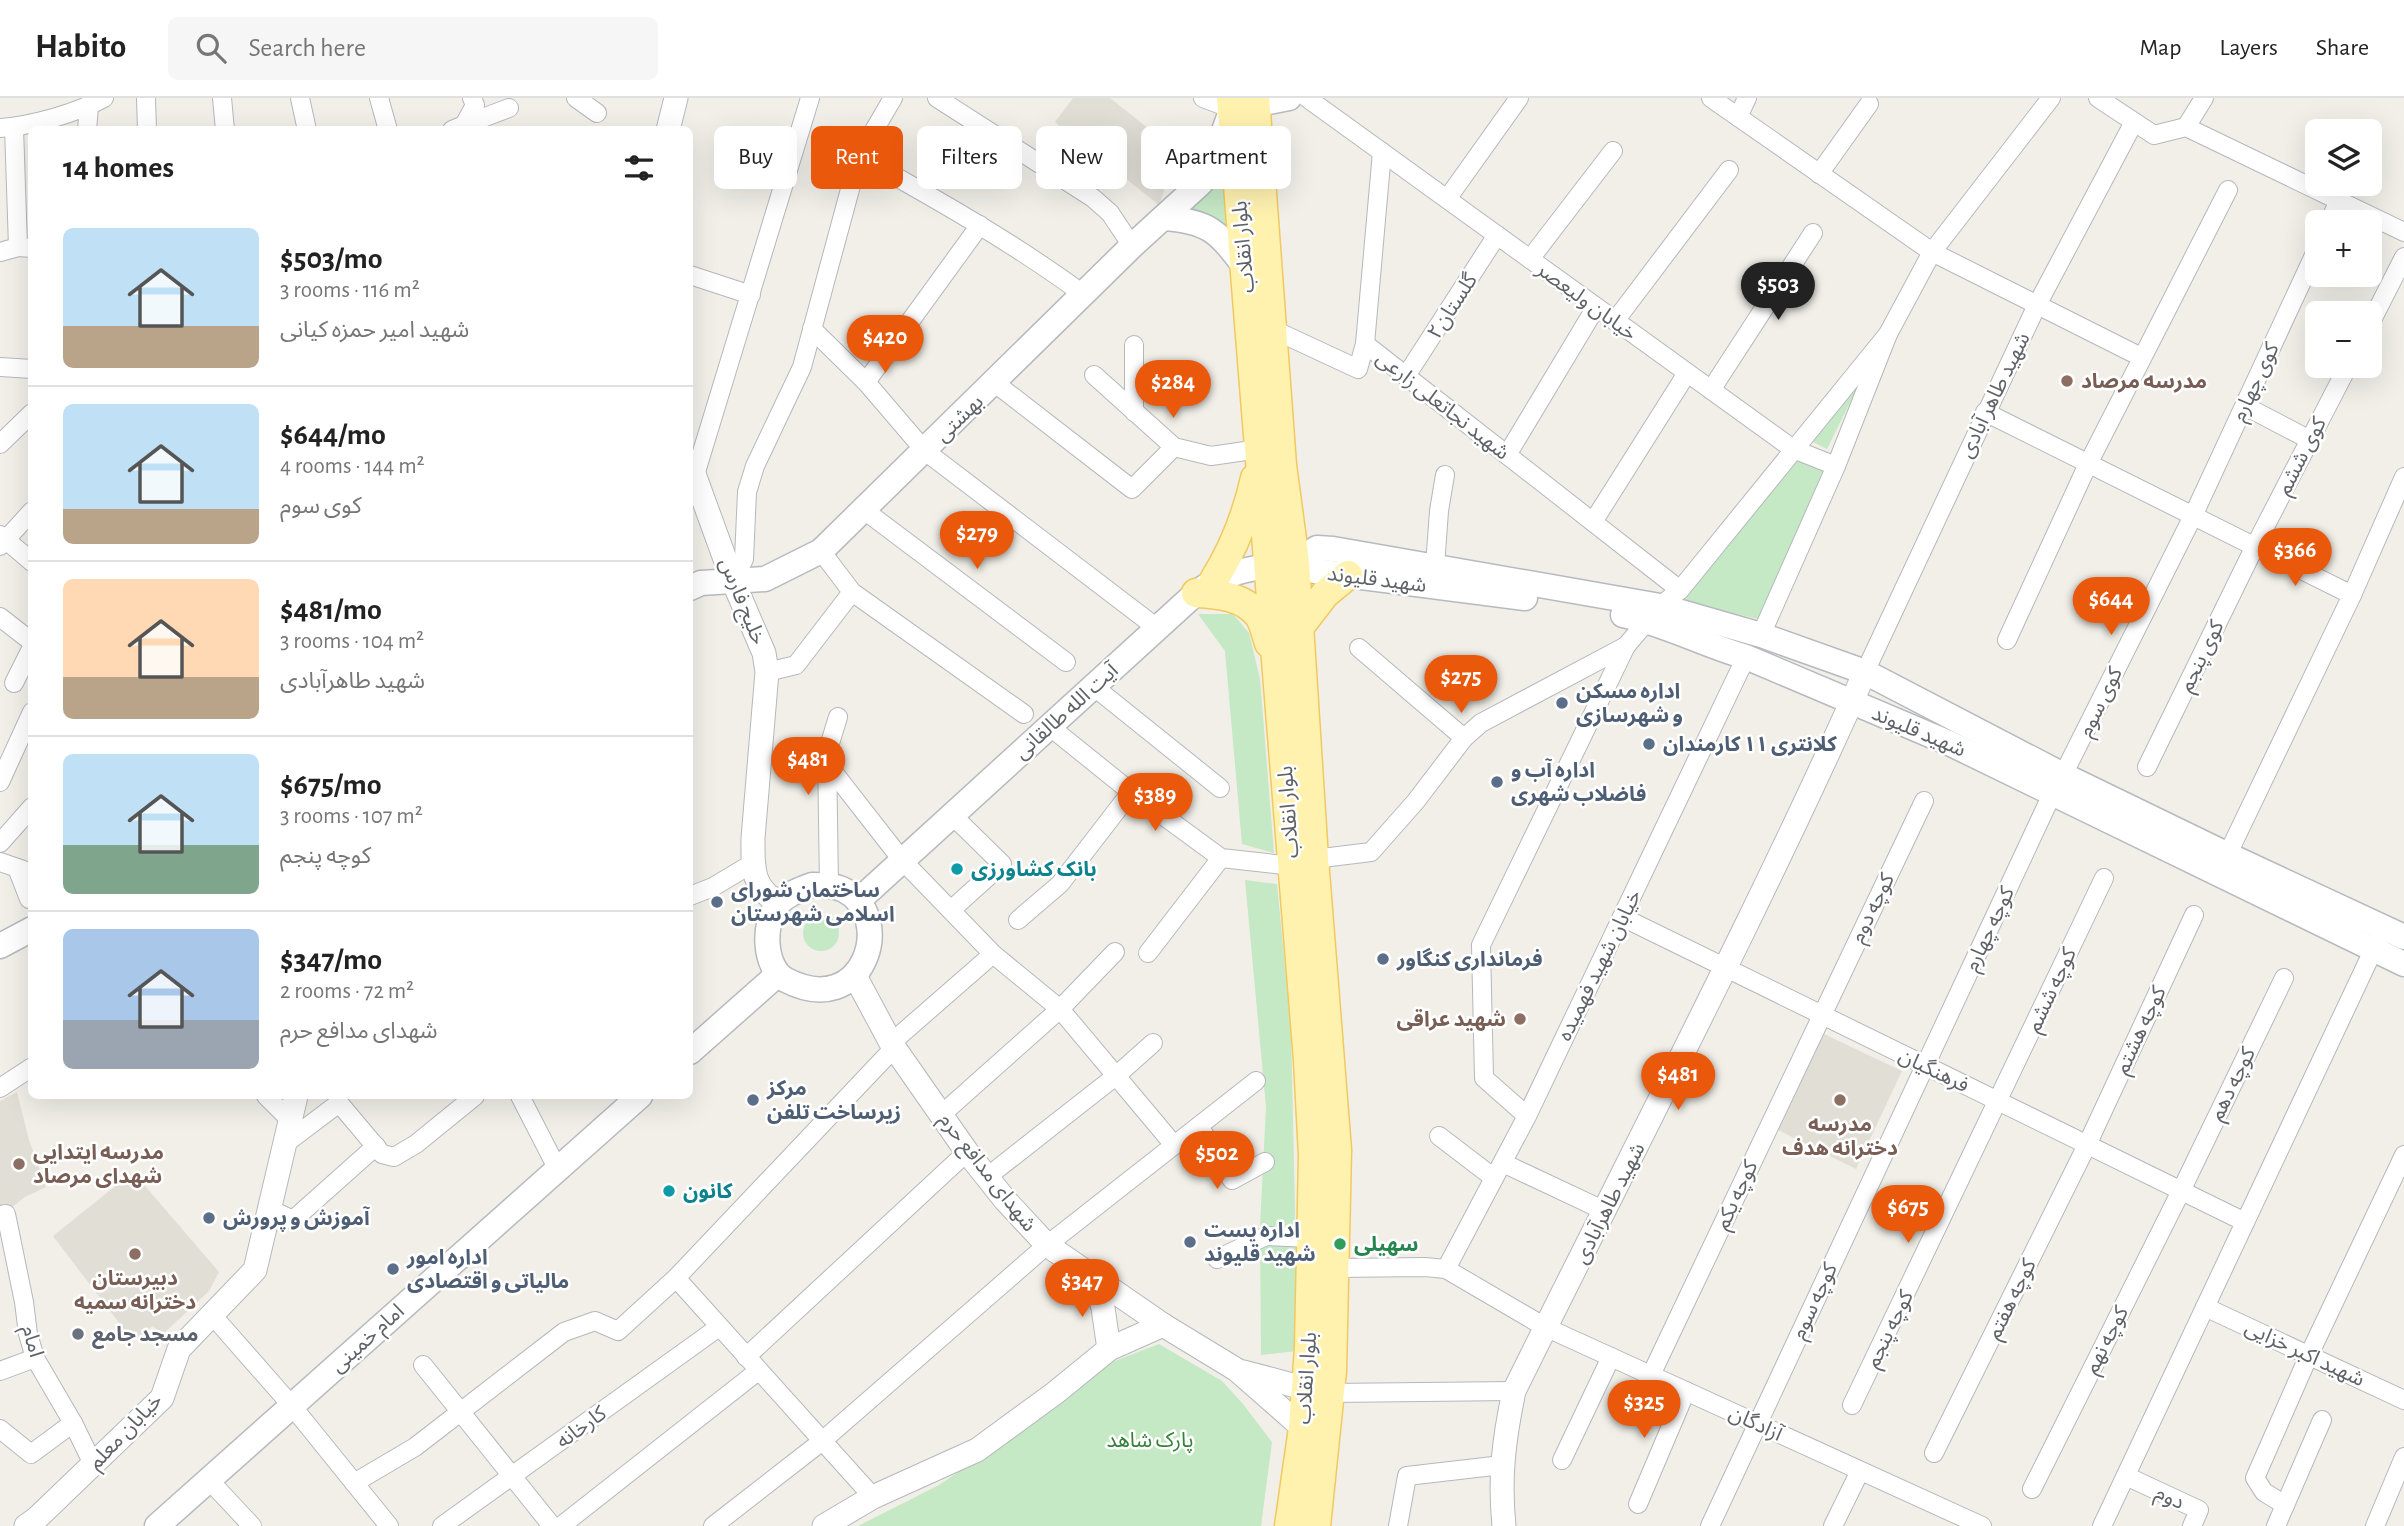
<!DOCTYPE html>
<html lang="en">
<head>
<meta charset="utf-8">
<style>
  :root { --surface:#fff; --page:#f6f6f6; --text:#222; --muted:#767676; --line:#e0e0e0; --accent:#ea580c }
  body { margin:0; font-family:"Alegreya Sans","Noto Sans Arabic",sans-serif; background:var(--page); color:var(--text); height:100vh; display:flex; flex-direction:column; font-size:26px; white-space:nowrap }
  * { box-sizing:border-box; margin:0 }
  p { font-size:23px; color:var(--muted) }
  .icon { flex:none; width:38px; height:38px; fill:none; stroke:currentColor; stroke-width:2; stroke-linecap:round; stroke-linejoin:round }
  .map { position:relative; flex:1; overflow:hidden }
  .drawer { position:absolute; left:28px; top:28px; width:665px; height:973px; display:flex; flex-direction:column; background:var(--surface); border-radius:10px; box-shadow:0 7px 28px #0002 }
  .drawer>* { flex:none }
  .banner { position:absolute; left:714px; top:28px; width:665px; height:63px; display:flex; gap:14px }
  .fabs { position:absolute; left:2305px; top:21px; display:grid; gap:14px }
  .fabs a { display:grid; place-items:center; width:77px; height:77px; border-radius:10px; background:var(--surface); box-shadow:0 7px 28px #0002; font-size:35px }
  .price { position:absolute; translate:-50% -60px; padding:0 16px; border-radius:24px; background:var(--accent); color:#fff; font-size:23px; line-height:46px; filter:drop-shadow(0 2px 4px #0008) }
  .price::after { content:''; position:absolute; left:50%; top:42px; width:21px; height:16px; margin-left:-10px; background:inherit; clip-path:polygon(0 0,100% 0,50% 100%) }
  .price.active { background:#222; color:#fff }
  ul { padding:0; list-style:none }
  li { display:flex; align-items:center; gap:21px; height:175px; padding:0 35px }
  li+li { border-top:2px solid var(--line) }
  li span { display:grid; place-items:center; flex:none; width:196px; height:140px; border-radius:10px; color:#555 }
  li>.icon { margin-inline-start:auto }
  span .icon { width:84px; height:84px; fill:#fffc; stroke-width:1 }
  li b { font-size:30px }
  h2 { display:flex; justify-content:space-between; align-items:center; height:84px; padding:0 35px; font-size:30px }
  .pill { padding:0 24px; border-radius:10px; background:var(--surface); box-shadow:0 7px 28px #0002; font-size:24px; line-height:63px }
  .pill.active { background:var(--accent); color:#fff }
  header { display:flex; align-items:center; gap:42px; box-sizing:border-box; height:98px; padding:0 35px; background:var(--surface); border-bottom:2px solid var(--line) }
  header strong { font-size:33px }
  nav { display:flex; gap:38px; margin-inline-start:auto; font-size:24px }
  .search { width:490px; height:63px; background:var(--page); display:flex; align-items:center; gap:18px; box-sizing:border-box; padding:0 24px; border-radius:10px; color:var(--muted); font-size:26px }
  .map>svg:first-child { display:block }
</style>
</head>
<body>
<header>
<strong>Habito</strong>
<div class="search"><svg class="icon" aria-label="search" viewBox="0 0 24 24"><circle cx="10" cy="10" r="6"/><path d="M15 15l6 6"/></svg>Search here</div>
<nav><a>Map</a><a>Layers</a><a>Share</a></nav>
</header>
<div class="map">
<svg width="2404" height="1428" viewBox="0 0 2404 1428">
  <rect width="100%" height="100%" fill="#f1efe8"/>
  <g fill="#e1ded6">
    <polygon points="1073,0 1110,0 1178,54 1159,107 1055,24"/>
    <polygon points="1824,936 1902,973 1856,1071 1776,1031"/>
    <polygon points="17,994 29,1042 46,1089 25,1099 11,1110 0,1107 0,1003"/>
    <polygon points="133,1074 219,1174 209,1193 162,1237 153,1228 133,1243 53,1138"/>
  </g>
  <g fill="#c5e8c5">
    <polygon points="1228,64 1235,144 1185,113"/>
    <polygon points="1867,270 1827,351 1811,343"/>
    <polygon points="1795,359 1830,372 1762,522 1685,503 1703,473"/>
    <polygon points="1198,516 1233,516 1249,535 1260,581 1274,755 1242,746 1225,553"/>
    <polygon points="1245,782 1277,786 1291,930 1298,1253 1261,1257 1260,1129 1266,1009"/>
    <circle cx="821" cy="835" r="18"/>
    <polygon points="1159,1246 1222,1283 1243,1306 1272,1344 1261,1428 858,1428 939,1387 1031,1324 1107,1266"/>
  </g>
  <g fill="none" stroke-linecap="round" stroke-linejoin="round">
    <g stroke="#b5b8bc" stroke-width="20">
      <g id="minor">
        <polyline points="146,0 147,32"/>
        <polyline points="222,0 225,32"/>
        <polyline points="300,0 307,32"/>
        <polyline points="379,0 388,32"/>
        <polyline points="576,0 597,15"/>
        <polyline points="937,0 1093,100 1110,115 1132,148"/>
        <polyline points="1203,0 1232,11"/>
        <polyline points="1307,0 1793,351 1836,368"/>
        <polyline points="1711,0 1932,154 2141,259"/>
        <polyline points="2098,0 2154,37 2186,29 2404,134"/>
        <polyline points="1738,19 1747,0"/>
        <polyline points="14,29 18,149"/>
        <polyline points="2186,29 2204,0"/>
        <path d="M0 30C31 28 77 15 104 0"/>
        <polyline points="87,32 89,8"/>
        <polyline points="452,32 464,27 475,7 472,0"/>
        <polyline points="465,32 464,27 509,10"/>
        <path d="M859 58C936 101 1012 144 1083 196"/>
        <polyline points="1819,76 1869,6"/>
        <polyline points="1447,101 1519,0"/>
        <polyline points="2329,124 2339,103"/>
        <polyline points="0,154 18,149 32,150"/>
        <polyline points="1530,161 1613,53"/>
        <polyline points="690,177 751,197"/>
        <polyline points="1615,223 1729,72"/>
        <polyline points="2370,226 2404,159"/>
        <polyline points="812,231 866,284 925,353 1157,530"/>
        <polyline points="1272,231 1358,271 1365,246 1382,54"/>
        <polyline points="1365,246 1680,492"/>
        <polyline points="0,269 32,271"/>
        <polyline points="1094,277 1174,349 1211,358 1259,351"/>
        <polyline points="1406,278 1497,137"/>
        <polyline points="866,284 980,127"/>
        <polyline points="995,285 1132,391 1174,349"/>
        <polyline points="1711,292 1813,135"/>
        <polyline points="2245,308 2310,342"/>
        <polyline points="1134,314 1134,247"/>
        <polyline points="1985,314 2352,497"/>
        <polyline points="0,346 32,315"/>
        <polyline points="1507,357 1596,209"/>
        <polyline points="695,377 810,0"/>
        <polyline points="864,412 1066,564"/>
        <polyline points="1593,424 1687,275"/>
        <polyline points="0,437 32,464"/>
        <polyline points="0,448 32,413"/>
        <polyline points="821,453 852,494 1024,616"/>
        <polyline points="1435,468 1439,413 1445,377"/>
        <polyline points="733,483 744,461 747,394 755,368 802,269 859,58 893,0"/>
        <polyline points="0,519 32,544"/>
        <polyline points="1761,537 1836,368 1888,236 1932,154 2051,0"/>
        <polyline points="2007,542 2088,366 2228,92"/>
        <polyline points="1359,550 1464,640"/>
        <polyline points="767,574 796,567 852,494"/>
        <polyline points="1865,574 2037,207 2134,24"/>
        <polyline points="14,585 32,549"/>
        <polyline points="1093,588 1220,690"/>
        <polyline points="1049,628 1131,694 1221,760 1293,768"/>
        <polyline points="827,666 902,762 993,856 1060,911 1174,1047"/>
        <polyline points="2147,669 2255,448 2348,268"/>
        <polyline points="2063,677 2193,418 2317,151"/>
        <polyline points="0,684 32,614"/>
        <polyline points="0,745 32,709"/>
        <polyline points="1314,761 1371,754 1416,703 1464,640 1481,625 1626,548 1660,508 1680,492 1888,236"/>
        <polyline points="0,764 32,775"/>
        <polyline points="2223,766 2352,497 2404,379"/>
        <polyline points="17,770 29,801"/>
        <polyline points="829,787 827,655 838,619"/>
        <polyline points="690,798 713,789 753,765"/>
        <polyline points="951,812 1002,766 952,717"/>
        <polyline points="1622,819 2245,1124"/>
        <polyline points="1018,822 1060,786 1131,694"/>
        <polyline points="1148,855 1221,760"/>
        <polyline points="891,945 993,856"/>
        <polyline points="0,990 32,969"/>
        <polyline points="266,998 291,1023"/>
        <polyline points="520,998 557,1070"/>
        <polyline points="942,1016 1060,911 1115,854"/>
        <polyline points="1527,1018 1484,980 1481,847 1626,548"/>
        <polyline points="1199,1028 1232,1082 1265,1064"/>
        <polyline points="1439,1038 1494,1080"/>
        <polyline points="286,1045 339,1005 382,1056 394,1059 416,1046 475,998"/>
        <polyline points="1503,1065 1605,1113"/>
        <polyline points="987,1079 1117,977 1153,945"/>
        <polyline points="270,1111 293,1122 376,1048"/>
        <polyline points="0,1117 6,1116 24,1204 28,1236 35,1260 73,1325 93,1366"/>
        <polyline points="1217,1161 1266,1138 1312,1140"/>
        <polyline points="1336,1170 1425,1169 1446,1171 1545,1229 1982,1428"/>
        <polyline points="1446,1171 1527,1018 1746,559"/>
        <polyline points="676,1180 873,1399"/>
        <polyline points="2205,1209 2404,1302"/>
        <polyline points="213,1218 292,1308 389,1428"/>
        <polyline points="746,1259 967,1054"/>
        <polyline points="423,1267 552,1428"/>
        <polyline points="0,1273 35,1260"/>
        <polyline points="1651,1277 1924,703"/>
        <polyline points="1330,1295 1514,1293"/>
        <polyline points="1852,1307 2104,780"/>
        <polyline points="0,1331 31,1356 73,1325"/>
        <polyline points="1934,1355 2087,1047 2194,817"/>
        <polyline points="1562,1362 1611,1259"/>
        <polyline points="2126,1378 2199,1412 2192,1428"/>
        <polyline points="209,1382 252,1428"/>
        <polyline points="354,1385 415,1349 564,1234 595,1223 618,1233 676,1180 894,950"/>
        <polyline points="2032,1391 2181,1093 2284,880"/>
        <polyline points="1638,1406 1686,1293"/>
        <polyline points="2285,1407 2264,1394 2255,1380 2309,1257 2404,1057"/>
        <polyline points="442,1428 719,1229"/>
        <polyline points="561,1428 758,1273"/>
        <polyline points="713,1428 821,1344 1047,1147 1256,983"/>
        <polyline points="1398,1428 1407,1378 1502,1367"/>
        <polyline points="1710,1428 2053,694"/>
        <polyline points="1833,1428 1860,1373"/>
        <polyline points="2102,1428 2378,842"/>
        <polyline points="2276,1428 2322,1322"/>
        <polyline points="2375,1428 2404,1359"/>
      </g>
    </g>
    <g stroke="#b5b8bc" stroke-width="25">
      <g id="tertiary">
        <polyline points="668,32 676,0"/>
        <path d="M690 365 733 483 764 555 767 574 753 740C753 769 751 788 778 805"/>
        <polyline points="855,878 891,945 967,1054 1006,1103 1047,1147 1163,1227 1237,1272 1303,1330"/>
        <polyline points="1095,1182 1103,1210 1109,1251"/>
        <polyline points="1244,1274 1307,1291"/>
        <polyline points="26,1428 36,1421 162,1300 179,1251 255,1172 296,998"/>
        <polyline points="824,1428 873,1399 977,1352 1055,1295 1109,1251 1163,1227"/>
        <path d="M1504 1428C1499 1379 1504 1341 1514 1293 1632 1054 1756 818 1865 574"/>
      </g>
    </g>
    <g stroke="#b6babf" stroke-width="27">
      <g id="secondary">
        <path d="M1163 120C1208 123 1218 133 1244 168"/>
        <polyline points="1295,464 1317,450 1333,451 1660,508 1761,537 1865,574 2063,677 2228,757 2404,839"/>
        <polyline points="1295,464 1315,473 1525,500"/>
        <polyline points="690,490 701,485 765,481 821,453 1132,148 1201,85 1215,57 1232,11 1289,0"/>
        <path d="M1623 517C1666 526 1704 547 1746 559L1949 645 2404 866"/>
        <path d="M812 787C823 787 834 787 844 792 896 818 865 923 786 882 763 870 762 823 779 805 787 796 801 791 812 787Z"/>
        <path d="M858 803 1196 495C1226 473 1252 470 1288 465"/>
        <polyline points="0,848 32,831"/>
        <polyline points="690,954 777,877"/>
        <polyline points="157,1428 640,998"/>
      </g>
    </g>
    <g stroke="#f2c960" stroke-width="31">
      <g id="primary">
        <polyline points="1231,0 1308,962 1313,1058 1309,1250 1303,1330 1289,1428"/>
        <polyline points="1255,0 1282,367 1295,464 1314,761 1337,1052 1332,1273 1316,1428"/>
        <path d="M1214 482C1234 450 1247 416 1255 380"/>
        <path d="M1196 495C1217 496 1244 498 1259 518 1264 525 1266 537 1269 545"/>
        <polyline points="1298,531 1325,496 1348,477"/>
      </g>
    </g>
    <use href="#minor" stroke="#fff" stroke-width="18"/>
    <use href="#tertiary" stroke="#fff" stroke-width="23"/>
    <use href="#secondary" stroke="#fff" stroke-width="24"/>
    <use href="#primary" stroke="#fff2af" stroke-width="28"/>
  </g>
  <g fill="#8d6e63" stroke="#fff" stroke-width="2.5">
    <circle cx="2067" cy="283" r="7"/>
    <circle cx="1520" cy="921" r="7"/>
    <circle cx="1840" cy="1002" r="7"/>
    <circle cx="19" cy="1066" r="7"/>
    <circle cx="135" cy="1156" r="7"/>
  </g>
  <g fill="#5c6f8a" stroke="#fff" stroke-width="2.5">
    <circle cx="1562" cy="605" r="7"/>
    <circle cx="1649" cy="646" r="7"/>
    <circle cx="1497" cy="684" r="7"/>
    <circle cx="717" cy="804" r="7"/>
    <circle cx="1383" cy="861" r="7"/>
    <circle cx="753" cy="1002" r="7"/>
    <circle cx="209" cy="1120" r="7"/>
    <circle cx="1190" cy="1144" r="7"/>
    <circle cx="393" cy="1171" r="7"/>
  </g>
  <g fill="#0f9aa8" stroke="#fff" stroke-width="2.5">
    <circle cx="957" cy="771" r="7"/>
    <circle cx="669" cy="1093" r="7"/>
  </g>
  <circle fill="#2e9e5b" stroke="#fff" stroke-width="2.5" cx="1340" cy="1146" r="7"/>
  <circle fill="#6b7280" stroke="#fff" stroke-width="2.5" cx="78" cy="1236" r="7"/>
  <g text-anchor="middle" stroke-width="5" stroke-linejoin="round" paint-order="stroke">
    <g font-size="21" fill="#5f6368" stroke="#fff">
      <text transform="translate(1243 149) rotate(-95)" y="7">بلوار انقلاب</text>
      <text transform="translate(1587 203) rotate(36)" y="7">خیابان ولیعصر</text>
      <text transform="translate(1452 208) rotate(-57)" y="7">گلستان۲</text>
      <text transform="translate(2255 284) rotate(-65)" y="7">کوی چهارم</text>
      <text transform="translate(1994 297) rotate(-64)" y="7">شهید طاهر آبادی</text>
      <text transform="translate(1443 307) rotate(38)" y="7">شهید نجاتعلی زارعی</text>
      <text transform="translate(959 320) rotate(-44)" y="7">بهشتی</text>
      <text transform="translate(2301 358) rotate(-63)" y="7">کوی ششم</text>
      <text transform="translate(1377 481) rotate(7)" y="7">شهید قلیوند</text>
      <text transform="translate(743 503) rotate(68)" y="7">خلیج فارس</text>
      <text transform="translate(2201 558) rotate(-64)" y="7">کوی پنجم</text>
      <text transform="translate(2100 604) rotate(-64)" y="7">کوی سوم</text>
      <text transform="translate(1066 613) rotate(-42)" y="7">آیت الله طالقانی</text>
      <text transform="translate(1919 633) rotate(23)" y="7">شهید قلیوند</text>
      <text transform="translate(1288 714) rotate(-94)" y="7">بلوار انقلاب</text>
      <text transform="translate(1872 810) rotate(-64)" y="7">کوچه دوم</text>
      <text transform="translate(1989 831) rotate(-65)" y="7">کوچه چهارم</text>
      <text transform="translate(1599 867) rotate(-64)" y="7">خیابان شهید فهمیده</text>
      <text transform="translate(2051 892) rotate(-65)" y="7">کوچه ششم</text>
      <text transform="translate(2140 932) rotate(-65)" y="7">کوچه هشتم</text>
      <text transform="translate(1934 972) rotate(26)" y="7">فرهنگیان</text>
      <text transform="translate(2232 986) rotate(-64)" y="7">کوچه دهم</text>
      <text transform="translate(988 1074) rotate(52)" y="7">شهدای مدافع حرم</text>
      <text transform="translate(1736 1097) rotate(-65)" y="7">کوچه یکم</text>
      <text transform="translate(1609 1105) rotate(-63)" y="7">شهید طاهرآبادی</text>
      <text transform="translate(2011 1201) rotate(-64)" y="7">کوچه هفتم</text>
      <text transform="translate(1814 1203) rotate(-65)" y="7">کوچه سوم</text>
      <text transform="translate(1889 1231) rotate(-64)" y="7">کوچه پنجم</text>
      <text transform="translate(367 1240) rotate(-42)" y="7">امام خمینی</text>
      <text transform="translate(2106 1242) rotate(-63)" y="7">کوچه نهم</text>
      <text transform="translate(33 1243) rotate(74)" y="7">امام</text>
      <text transform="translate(2305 1255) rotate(25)" y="7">شهید اکبر خزایی</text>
      <text transform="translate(1306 1280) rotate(-86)" y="7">بلوار انقلاب</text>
      <text transform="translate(1756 1325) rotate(25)" y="7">آزادگان</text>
      <text transform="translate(581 1329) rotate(-36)" y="7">کارخانه</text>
      <text transform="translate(125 1333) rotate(-46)" y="7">خیابان معلم</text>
      <text transform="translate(2170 1399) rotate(25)" y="7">دوم</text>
    </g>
    <g font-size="21" font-weight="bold" fill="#785e54" stroke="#fff" text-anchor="start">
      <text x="2081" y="290">مدرسه مرصاد</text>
      <text x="1506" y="928" text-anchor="end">شهید عراقی</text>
      <text x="1840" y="1033" text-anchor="middle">مدرسه<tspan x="1840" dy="24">دخترانه هدف</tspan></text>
      <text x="33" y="1061">مدرسه ایتدایی<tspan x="33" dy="24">شهدای مرصاد</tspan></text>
      <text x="135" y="1187" text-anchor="middle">دبیرستان<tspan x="135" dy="24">دخترانه سمیه</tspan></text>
    </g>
    <g font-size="21" font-weight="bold" fill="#4e5e75" stroke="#fff" text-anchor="start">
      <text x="1576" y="600">اداره مسکن<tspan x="1576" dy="24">و شهرسازی</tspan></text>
      <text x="1663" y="653">کلانتری ۱۱ کارمندان</text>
      <text x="1511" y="679">اداره آب و<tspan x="1511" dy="24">فاضلاب شهری</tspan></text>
      <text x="731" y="799">ساختمان شورای<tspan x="731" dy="24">اسلامی شهرستان</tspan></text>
      <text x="1397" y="868">فرمانداری کنگاور</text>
      <text x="767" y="997">مرکز<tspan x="767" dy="24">زیرساخت تلفن</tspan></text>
      <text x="223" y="1127">آموزش و پرورش</text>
      <text x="1204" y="1139">اداره پست<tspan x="1204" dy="24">شهید قلیوند</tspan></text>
      <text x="407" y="1166">اداره امور<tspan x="407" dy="24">مالیاتی و اقتصادی</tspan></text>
    </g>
    <g font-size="21" font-weight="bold" fill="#0d838f" stroke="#fff" text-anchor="start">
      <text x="971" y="778">بانک کشاورزی</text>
      <text x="683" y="1100">کانون</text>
    </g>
    <g font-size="21" font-weight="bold" fill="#27864d" stroke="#fff" text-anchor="start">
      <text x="1354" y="1153">سهیلی</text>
    </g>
    <g font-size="21" font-weight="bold" fill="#5b616d" stroke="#fff" text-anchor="start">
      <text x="92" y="1243">مسجد جامع</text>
    </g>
    <g font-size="21" fill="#348238" stroke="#fff">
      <text x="1150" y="1349">پارک شاهد</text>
    </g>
  </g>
</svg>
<div class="fabs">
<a><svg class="icon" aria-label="layers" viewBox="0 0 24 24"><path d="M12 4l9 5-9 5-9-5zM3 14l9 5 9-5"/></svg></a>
<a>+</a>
<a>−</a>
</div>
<b class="price active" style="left:1778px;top:224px">$503</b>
<b class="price" style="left:885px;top:277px">$420</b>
<b class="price" style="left:1173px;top:322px">$284</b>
<b class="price" style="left:977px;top:473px">$279</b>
<b class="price" style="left:2295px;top:490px">$366</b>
<b class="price" style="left:2111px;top:539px">$644</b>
<b class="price" style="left:1461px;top:617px">$275</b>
<b class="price" style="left:808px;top:699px">$481</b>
<b class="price" style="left:1155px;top:735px">$389</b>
<b class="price" style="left:1678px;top:1014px">$481</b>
<b class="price" style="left:1217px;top:1093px">$502</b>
<b class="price" style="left:1908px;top:1147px">$675</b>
<b class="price" style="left:1082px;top:1221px">$347</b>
<b class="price" style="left:1644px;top:1342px">$325</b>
<div class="banner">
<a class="pill">Buy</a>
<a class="pill active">Rent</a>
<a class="pill">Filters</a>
<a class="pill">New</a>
<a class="pill">Apartment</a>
</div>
<section class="drawer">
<h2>14 homes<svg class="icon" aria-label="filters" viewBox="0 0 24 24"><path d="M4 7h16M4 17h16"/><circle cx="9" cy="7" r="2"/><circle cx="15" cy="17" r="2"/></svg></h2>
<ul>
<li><span style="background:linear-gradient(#bfe0f5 70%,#b9a48a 0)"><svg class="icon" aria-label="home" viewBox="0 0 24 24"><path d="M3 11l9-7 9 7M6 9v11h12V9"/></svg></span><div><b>$503/mo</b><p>3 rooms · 116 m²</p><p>شهید امیر حمزه کیانی</p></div></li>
<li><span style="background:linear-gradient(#bfe0f5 75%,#b9a48a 0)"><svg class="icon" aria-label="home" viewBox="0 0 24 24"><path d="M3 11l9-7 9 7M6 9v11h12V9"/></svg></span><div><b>$644/mo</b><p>4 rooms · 144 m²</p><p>کوی سوم</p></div></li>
<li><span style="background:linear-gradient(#ffd9b3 70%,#b9a48a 0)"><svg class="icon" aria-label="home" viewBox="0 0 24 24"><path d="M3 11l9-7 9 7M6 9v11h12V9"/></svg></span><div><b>$481/mo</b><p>3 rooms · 104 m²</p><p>شهید طاهرآبادی</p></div></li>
<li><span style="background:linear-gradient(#bfe0f5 65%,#7fa58c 0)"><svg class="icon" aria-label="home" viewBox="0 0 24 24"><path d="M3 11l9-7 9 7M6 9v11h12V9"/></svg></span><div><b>$675/mo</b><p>3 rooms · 107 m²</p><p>کوچه پنجم</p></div></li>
<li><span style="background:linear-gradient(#a9c7e8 65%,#9aa5b1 0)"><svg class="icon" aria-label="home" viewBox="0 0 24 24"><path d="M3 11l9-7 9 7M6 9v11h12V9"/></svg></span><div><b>$347/mo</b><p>2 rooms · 72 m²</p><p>شهدای مدافع حرم</p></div></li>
</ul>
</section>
</div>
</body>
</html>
